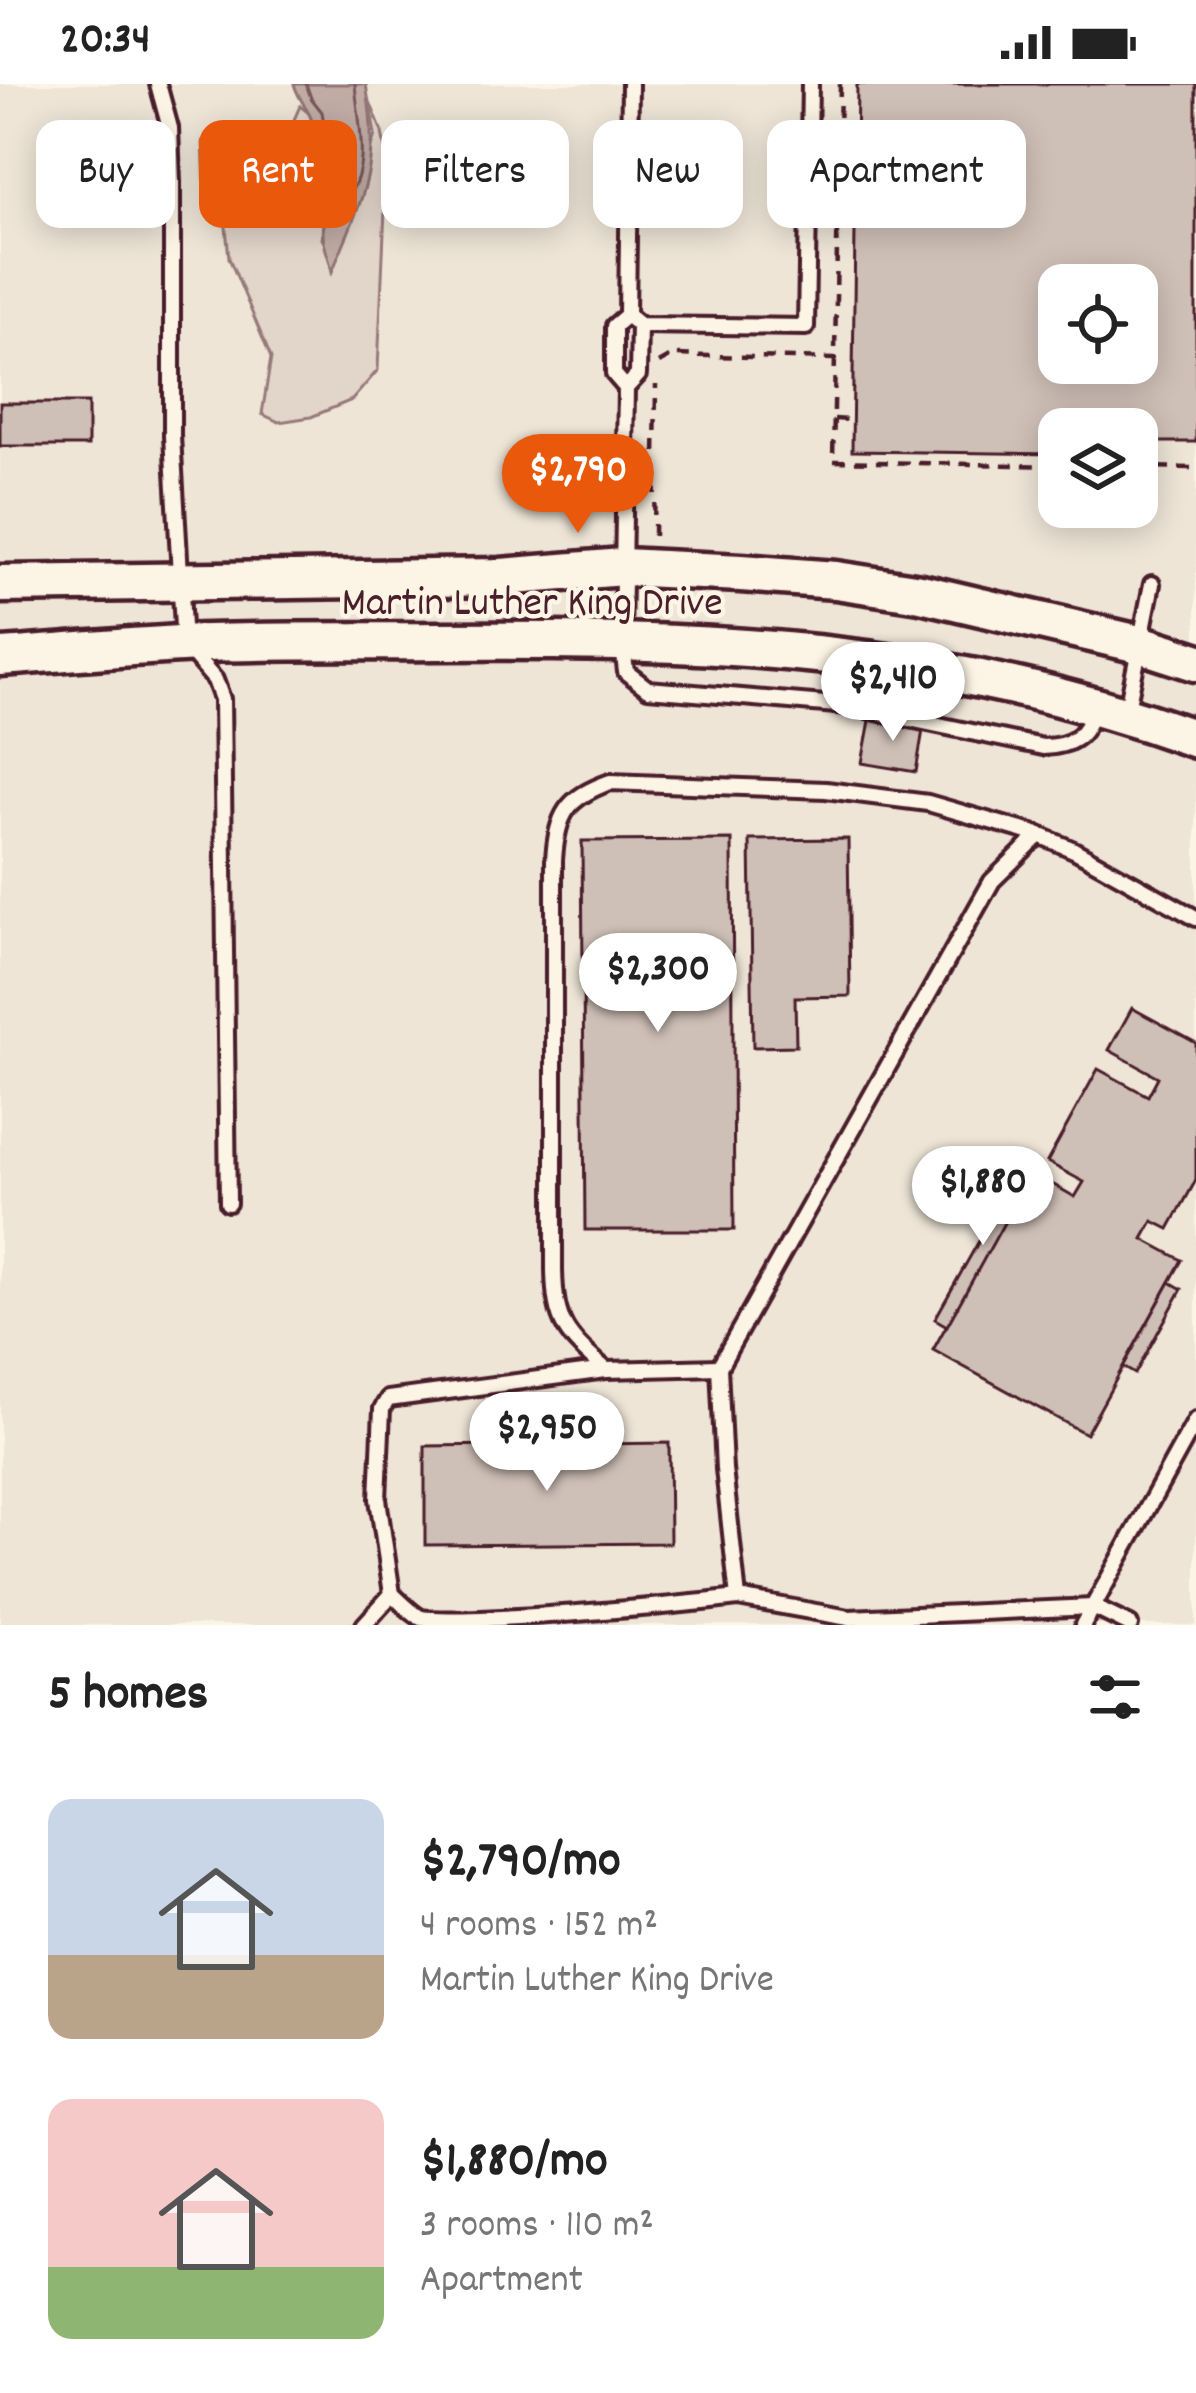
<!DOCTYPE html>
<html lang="en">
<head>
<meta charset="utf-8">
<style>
  :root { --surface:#fff; --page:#f6f6f6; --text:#222; --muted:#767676; --accent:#ea580c }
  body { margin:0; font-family:Dekko,sans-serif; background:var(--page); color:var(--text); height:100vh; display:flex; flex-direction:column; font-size:45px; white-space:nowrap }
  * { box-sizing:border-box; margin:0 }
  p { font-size:39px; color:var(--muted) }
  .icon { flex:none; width:66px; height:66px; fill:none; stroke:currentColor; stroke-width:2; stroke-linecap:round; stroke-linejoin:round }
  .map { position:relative; height:1541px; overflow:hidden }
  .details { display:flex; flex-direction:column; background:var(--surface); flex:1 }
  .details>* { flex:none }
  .banner { position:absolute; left:36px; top:36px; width:1125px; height:108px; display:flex; gap:24px }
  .buttons { position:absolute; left:1038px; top:180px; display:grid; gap:24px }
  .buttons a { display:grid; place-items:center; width:120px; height:120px; border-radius:24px; background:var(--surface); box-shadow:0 6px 30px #0003; font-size:60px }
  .price { position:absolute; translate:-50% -102px; padding:0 27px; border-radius:42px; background:#fff; color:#222; font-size:39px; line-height:78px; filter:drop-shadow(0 3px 6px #0008) }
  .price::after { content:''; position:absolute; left:50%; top:72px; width:36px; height:27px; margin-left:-18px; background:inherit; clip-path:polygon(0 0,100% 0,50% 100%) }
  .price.selected { background:var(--accent); color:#fff }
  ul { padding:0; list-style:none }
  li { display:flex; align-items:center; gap:36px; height:300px; padding:0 48px }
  li span { display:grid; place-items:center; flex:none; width:336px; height:240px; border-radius:24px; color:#555 }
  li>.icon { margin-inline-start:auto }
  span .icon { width:144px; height:144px; fill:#fffc; stroke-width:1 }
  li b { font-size:51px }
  h2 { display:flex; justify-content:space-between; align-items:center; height:144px; padding:0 48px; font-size:51px }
  .pill { padding:0 42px; border-radius:24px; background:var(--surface); box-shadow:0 6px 30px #0003; font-size:42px; line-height:108px }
  .pill.selected { background:var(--accent); color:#fff }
  .status { display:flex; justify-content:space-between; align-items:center; height:84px; padding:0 60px; background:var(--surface); direction:ltr }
  .status svg { height:33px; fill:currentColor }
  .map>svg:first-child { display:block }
</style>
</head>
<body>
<div class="status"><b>20:34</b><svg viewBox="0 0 49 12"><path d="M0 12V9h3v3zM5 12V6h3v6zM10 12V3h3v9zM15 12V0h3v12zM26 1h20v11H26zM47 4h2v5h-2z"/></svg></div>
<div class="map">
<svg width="1196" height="1541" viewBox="0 0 1196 1541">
  <rect width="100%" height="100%" fill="#fcf5e5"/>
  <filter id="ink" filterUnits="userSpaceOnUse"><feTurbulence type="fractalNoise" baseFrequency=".00833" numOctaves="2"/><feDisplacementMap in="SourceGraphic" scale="24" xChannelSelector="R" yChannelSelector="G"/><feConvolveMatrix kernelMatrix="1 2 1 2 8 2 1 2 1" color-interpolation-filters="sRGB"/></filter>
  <g filter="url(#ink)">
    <path fill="#eee5d7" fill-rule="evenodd" d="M0 0H1196V1541H0ZM1059 201H1137V279H1059ZM1059 345H1137V423H1059Z"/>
    <path fill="#e2d5ca" stroke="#967a7a" stroke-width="3" d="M369 15 382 48 387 79 378 286 352 316 311 333 279 338 262 330 271 274 229 174 225 133 205 106 203 57C235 64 255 68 286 54L300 22 310 30 324 105 322 155 330 169 331 184 375 51Z"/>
    <path fill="#c0aca5" stroke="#917474" stroke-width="3" d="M294 0H366C381 86 363 111 332 188 330 175 323 162 323 150 325 117 324 65 311 34 306 22 298 14 294 0Z"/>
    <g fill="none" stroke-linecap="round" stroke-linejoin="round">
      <path stroke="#79575c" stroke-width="3" d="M306 0 311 14 322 28 337 114 343 118C373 87 358 39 355 0"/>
    </g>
    <g fill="#cfc0b7" stroke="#4a1f2b" stroke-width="3" fill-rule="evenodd">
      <path d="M857 0H1196V358H1158V372L1137 371V345H1059V370L852 367ZM1059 201H1137V279H1059Z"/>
      <rect x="0" y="319" width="88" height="43"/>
      <polygon points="871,631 924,640 916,688 862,679"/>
      <polygon points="848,755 850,912 795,913 796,962 753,963 750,756"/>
      <polygon points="732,756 734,1146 585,1146 582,757"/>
      <polygon points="1132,924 1196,959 1196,1096 1169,1145 1153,1137 1143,1155 1182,1176 1086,1350 933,1266 1031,1088 1075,1113 1084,1098 1047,1078 1098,985 1148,1012 1158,993 1109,966"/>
      <polygon points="1020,1084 1031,1090 947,1242 935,1235"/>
      <polygon points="1170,1198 1182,1205 1135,1290 1123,1283"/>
      <polygon points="669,1359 670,1459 425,1461 425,1362"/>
    </g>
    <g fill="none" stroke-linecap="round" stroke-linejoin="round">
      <g stroke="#4a1f2b" stroke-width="22">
        <g id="lane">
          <polyline points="158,0 170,44 172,99 172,352 184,560 215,596 222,615 228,1119"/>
          <polyline points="627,231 639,241 806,243 810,0"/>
          <path d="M639 241 638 291 626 304 622 556 626 588 648 605 848 622 1043 663C1071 662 1085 654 1093 626"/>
          <polyline points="626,304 614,290 614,242 627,231 630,0"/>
          <polyline points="1126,630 1152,500"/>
          <path d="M719 1283 606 1286C566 1251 555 1241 554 1186V776C557 730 566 714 610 698L826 706 928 719 1039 751"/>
          <path d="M606 1286 388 1315 382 1325 378 1415 392 1510C401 1518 411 1529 421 1534 461 1541 683 1521 738 1514"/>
          <polyline points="364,1541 392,1510"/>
          <polyline points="1083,1541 1196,1336"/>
          <polyline points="1130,1541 1093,1523 849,1534 738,1514 724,1385 719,1283 992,797 1039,751 1074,766 1196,834"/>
        </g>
      </g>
      <g stroke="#4a1f2b" stroke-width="45">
        <g id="secondary">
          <polyline points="0,500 501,493 623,483 741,489 836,496 921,509 1143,561 1196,578"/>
          <path d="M0 573C60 569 121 563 181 560 266 556 351 558 435 557 707 555 937 562 1196 655"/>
        </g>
      </g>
      <g stroke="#4a1f2b" stroke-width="4.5" stroke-dasharray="12 9" stroke-linecap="butt">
        <polyline points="840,0 833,377 1059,382"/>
        <polyline points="659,279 673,271 835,275"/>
        <polyline points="834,335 852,336"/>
        <polyline points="1137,383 1196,384"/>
        <polyline points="654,452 656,301"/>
      </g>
      <use href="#lane" stroke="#fcf5e5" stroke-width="14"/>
      <use href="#secondary" stroke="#fcf5e5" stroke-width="36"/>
    </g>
  </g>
  <g text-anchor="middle" stroke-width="9" stroke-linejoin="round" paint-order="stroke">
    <g font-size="42" fill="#4a1f2b" stroke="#fcf5e5">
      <text x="532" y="530">Martin Luther King Drive</text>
    </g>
  </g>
</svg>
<div class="buttons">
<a><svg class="icon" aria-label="locate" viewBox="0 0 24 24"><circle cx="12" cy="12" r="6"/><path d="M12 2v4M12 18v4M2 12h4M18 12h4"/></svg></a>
<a><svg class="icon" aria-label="layers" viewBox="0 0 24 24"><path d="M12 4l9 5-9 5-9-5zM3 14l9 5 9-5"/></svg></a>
</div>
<b class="price selected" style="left:578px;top:452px">$2,790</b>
<b class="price" style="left:893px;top:660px">$2,410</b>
<b class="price" style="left:658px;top:951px">$2,300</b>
<b class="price" style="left:983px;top:1164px">$1,880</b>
<b class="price" style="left:547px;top:1410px">$2,950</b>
<div class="banner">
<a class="pill">Buy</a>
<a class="pill selected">Rent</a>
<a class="pill">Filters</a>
<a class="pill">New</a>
<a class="pill">Apartment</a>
</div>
</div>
<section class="details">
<h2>5 homes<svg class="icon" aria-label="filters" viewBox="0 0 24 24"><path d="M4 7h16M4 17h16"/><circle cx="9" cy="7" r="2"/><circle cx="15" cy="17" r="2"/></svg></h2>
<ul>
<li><span style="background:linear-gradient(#c9d6e8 65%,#b9a48a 0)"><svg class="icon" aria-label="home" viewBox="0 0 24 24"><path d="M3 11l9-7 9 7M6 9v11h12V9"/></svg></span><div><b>$2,790/mo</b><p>4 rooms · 152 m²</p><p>Martin Luther King Drive</p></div></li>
<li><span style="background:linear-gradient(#f6c9c9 70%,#8fb573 0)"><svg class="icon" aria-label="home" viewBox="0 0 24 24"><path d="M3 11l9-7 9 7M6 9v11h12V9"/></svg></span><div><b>$1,880/mo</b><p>3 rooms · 110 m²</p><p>Apartment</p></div></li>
</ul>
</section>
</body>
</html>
